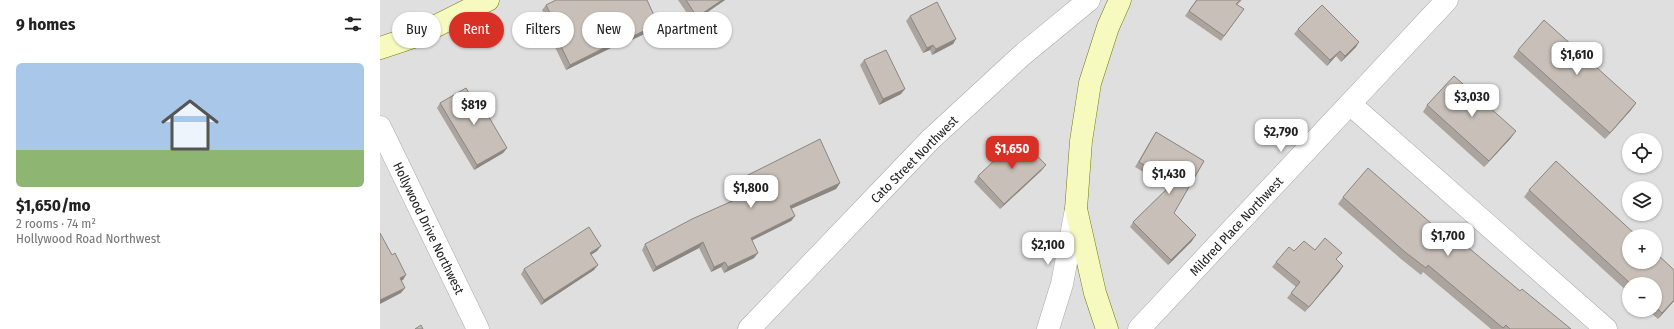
<!DOCTYPE html>
<html lang="en">
<head>
<meta charset="utf-8">
<style>
  :root { --surface:#fff; --page:#f6f6f6; --text:#222; --muted:#767676; --line:#e0e0e0; --accent:#d93025 }
  body { margin:0; font-family:"Fira Sans Condensed",sans-serif; background:var(--page); color:var(--text); height:100vh; display:flex; flex-direction:column; font-size:15px; white-space:nowrap }
  * { box-sizing:border-box; margin:0 }
  p { font-size:13px; color:var(--muted) }
  .icon { flex:none; width:22px; height:22px; fill:none; stroke:currentColor; stroke-width:2; stroke-linecap:round; stroke-linejoin:round }
  .map { position:relative; flex:1; overflow:hidden }
  .side { display:flex; flex-direction:column; background:var(--surface); width:380px }
  .side>* { flex:none }
  .guide { position:absolute; left:12px; top:12px; width:380px; height:36px; display:flex; gap:8px }
  .fabs { position:absolute; left:1242px; top:133px; display:grid; gap:8px }
  .fabs a { display:grid; place-items:center; width:40px; height:40px; border-radius:50%; background:var(--surface); box-shadow:0 1px 3px #0004; font-size:20px }
  .price { position:absolute; translate:-50% -34px; padding:0 9px; border-radius:8px; background:#fff; color:#222; font-size:13px; line-height:26px; filter:drop-shadow(0 1px 2px #0008) }
  .price::after { content:''; position:absolute; left:50%; top:24px; width:12px; height:9px; margin-left:-6px; background:inherit; clip-path:polygon(0 0,100% 0,50% 100%) }
  .price.current { background:var(--accent); color:#fff }
  ul { padding:0; list-style:none }
  li { display:grid; align-content:center; gap:8px; height:212px; padding:0 16px }
  li+li { border-top:1px solid var(--line) }
  li span { display:grid; place-items:center; height:124px; border-radius:6px; color:#555 }
  li>.icon { margin-inline-start:auto }
  span .icon { width:72px; height:72px; fill:#fffc; stroke-width:1 }
  li b { font-size:17px }
  h2 { display:flex; justify-content:space-between; align-items:center; height:48px; padding:0 16px; font-size:17px }
  .pill { padding:0 14px; border-radius:18px; background:var(--surface); box-shadow:0 1px 3px #0004; font-size:14px; line-height:36px }
  .pill.current { background:var(--accent); color:#fff }
  main { display:flex; flex:1; min-height:0 }
  .map>svg:first-child { display:block }
</style>
</head>
<body>
<main>
<section class="side">
<h2>9 homes<svg class="icon" aria-label="filters" viewBox="0 0 24 24"><path d="M4 7h16M4 17h16"/><circle cx="9" cy="7" r="2"/><circle cx="15" cy="17" r="2"/></svg></h2>
<ul>
<li><span style="background:linear-gradient(#a9c7e8 70%,#8fb573 0)"><svg class="icon" aria-label="home" viewBox="0 0 24 24"><path d="M3 11l9-7 9 7M6 9v11h12V9"/></svg></span><div><b>$1,650/mo</b><p>2 rooms · 74 m²</p><p>Hollywood Road Northwest</p></div></li>
</ul>
</section>
<div class="map">
<svg width="1294" height="329" viewBox="0 0 1294 329">
  <rect width="100%" height="100%" fill="#f2efe9"/>
  <path fill="#e0dfdf" fill-rule="evenodd" d="M0 0H1294V329H0ZM1249 140H1275V166H1249ZM1249 188H1275V214H1249ZM1249 236H1275V262H1249ZM1249 284H1275V310H1249Z"/>
  <g fill="none" stroke-linecap="round" stroke-linejoin="round">
    <g stroke="#a9a9a9" stroke-width="23">
      <g id="street">
        <polyline points="970,104 1226,329"/>
        <polyline points="0,127 98,329"/>
        <polyline points="369,329 550,140 641,56 709,0"/>
        <polyline points="668,329 682,284 696,209"/>
        <polyline points="759,329 1067,0"/>
      </g>
    </g>
    <g stroke="#707d05" stroke-width="23">
      <g id="secondary">
        <polyline points="0,48 36,36 108,0"/>
        <polyline points="727,329 715,293 696,209 701,141 710,83 728,27 740,0"/>
      </g>
    </g>
    <use href="#street" stroke="#fff" stroke-width="22"/>
    <use href="#secondary" stroke="#f7fabf" stroke-width="22"/>
  </g>
  <g fill="#aba49e">
    <polygon points="298,0 345,0 313,22"/>
    <polygon points="816,0 862,0 857,5 864,9 841,41 805,16"/>
    <polygon points="166,5 278,24 275,29 243,44 243,42 186,70 163,22 166,18 162,10"/>
    <polygon points="530,16 576,39 573,44 552,55 550,50 543,53 526,21"/>
    <polygon points="918,29 976,47 961,62 956,56 947,66 914,34"/>
    <polygon points="1138,50 1256,103 1251,110 1225,139 1133,57"/>
    <polygon points="484,60 521,94 499,105 480,65"/>
    <polygon points="92,98 127,148 123,153 94,170 57,108 60,103"/>
    <polygon points="1047,105 1131,138 1104,167 1043,112"/>
    <polygon points="776,132 824,161 794,213 812,241 788,265 750,227 753,222 789,187 755,167 772,138"/>
    <polygon points="1176,161 1257,236 1249,236 1249,262 1275,262 1275,252 1294,270 1294,301 1278,319 1267,310 1275,310 1275,284 1249,284 1249,293 1144,197 1149,190"/>
    <polygon points="662,170 620,209 594,182 598,176"/>
    <polygon points="360,179 460,183 456,189 411,209 415,216 411,221 372,240 374,258 344,273 341,267 331,272 319,248 273,272 262,250 265,244 362,196 356,184"/>
    <polygon points="963,197 1061,232 1191,329 1111,329 1043,272 1041,275 1021,259 958,204"/>
    <polygon points="935,250 956,260 960,271 925,312 907,298 916,287 892,267 896,262 914,251"/>
    <polygon points="217,251 211,255 214,270 161,305 141,274 144,269"/>
  </g>
  <g fill="#8b8681">
    <polygon points="342,0 345,0 313,22 317,17"/>
    <polygon points="278,24 275,29 243,44 247,39"/>
    <polygon points="246,37 243,42 186,70 190,65"/>
    <polygon points="576,39 573,44 552,55 556,49"/>
    <polygon points="979,42 976,47 961,62 965,56"/>
    <polygon points="553,45 550,50 543,53 547,48"/>
    <polygon points="960,51 956,56 947,66 950,60"/>
    <polygon points="525,89 521,94 499,105 503,99"/>
    <polygon points="1256,103 1251,110 1225,139 1230,133"/>
    <polygon points="1136,131 1131,138 1104,167 1109,161"/>
    <polygon points="127,148 123,153 94,170 97,165"/>
    <polygon points="666,165 662,170 620,209 624,204"/>
    <polygon points="460,183 456,189 406,211 410,206"/>
    <polygon points="415,216 411,221 367,243 371,238"/>
    <polygon points="816,235 812,241 788,265 791,260"/>
    <polygon points="323,242 319,248 273,272 276,267"/>
    <polygon points="221,246 217,251 206,258 210,253"/>
    <polygon points="378,253 374,258 344,273 348,267"/>
    <polygon points="345,262 341,267 331,272 334,267"/>
    <polygon points="218,265 214,270 161,305 164,300"/>
    <polygon points="963,266 960,271 925,312 929,307"/>
    <polygon points="26,275 23,280 16,283 20,278"/>
    <polygon points="25,288 21,293 0,304 0,300"/>
    <polygon points="1294,300 1294,301 1278,319 1282,313"/>
  </g>
  <g fill="#c7bfb8" stroke="#8b8681">
    <polygon points="176,0 267,0 278,24 247,39 246,37 190,65 167,17 171,15 166,5"/>
    <polygon points="306,0 342,0 317,17"/>
    <polygon points="817,0 860,0 856,4 864,9 844,36 809,11"/>
    <polygon points="557,2 576,39 556,49 553,45 547,48 530,16"/>
    <polygon points="942,5 979,42 965,56 960,51 950,60 918,29"/>
    <polygon points="1164,20 1256,103 1230,133 1138,50"/>
    <polygon points="506,50 525,89 503,99 484,60"/>
    <polygon points="1074,76 1136,131 1109,161 1047,105"/>
    <polygon points="86,88 92,98 96,95 127,148 97,165 60,103"/>
    <polygon points="776,132 824,161 794,213 816,235 791,260 753,222 794,182 759,162"/>
    <polygon points="639,137 666,165 624,204 598,176"/>
    <polygon points="440,139 460,183 410,206 415,216 371,238 378,253 348,267 345,262 334,267 323,242 276,267 265,244 312,219 368,194 360,179"/>
    <polygon points="1176,161 1257,236 1249,236 1249,262 1275,262 1275,252 1294,270 1294,300 1282,313 1275,306 1275,284 1251,284 1149,190"/>
    <polygon points="988,168 1061,232 1065,228 1140,291 1142,289 1191,329 1130,329 1126,325 1123,328 1048,265 1046,268 1025,252 963,197"/>
    <polygon points="209,227 221,246 210,253 218,265 164,300 144,269"/>
    <polygon points="0,233 12,255 15,253 26,275 20,278 25,288 0,300"/>
    <polygon points="945,238 962,253 956,259 963,266 929,307 911,293 920,282 896,262 909,247 914,251 924,241 935,250"/>
    <polygon points="41,325 43,329 35,329"/>
  </g>
  <g text-anchor="middle" stroke-width="3.5" stroke-linejoin="round" paint-order="stroke">
    <g font-size="13" fill="#222" stroke="#fff">
      <text transform="translate(534 159) rotate(-45)" y="5">Cato Street Northwest</text>
      <text transform="translate(856 226) rotate(-47)" y="5">Mildred Place Northwest</text>
      <text transform="translate(49 228) rotate(64)" y="5">Hollywood Drive Northwest</text>
    </g>
  </g>
</svg>
<div class="fabs">
<a><svg class="icon" aria-label="locate" viewBox="0 0 24 24"><circle cx="12" cy="12" r="6"/><path d="M12 2v4M12 18v4M2 12h4M18 12h4"/></svg></a>
<a><svg class="icon" aria-label="layers" viewBox="0 0 24 24"><path d="M12 4l9 5-9 5-9-5zM3 14l9 5 9-5"/></svg></a>
<a>+</a>
<a>−</a>
</div>
<b class="price" style="left:1197px;top:76px">$1,610</b>
<b class="price" style="left:1092px;top:118px">$3,030</b>
<b class="price" style="left:94px;top:126px">$819</b>
<b class="price" style="left:901px;top:153px">$2,790</b>
<b class="price current" style="left:632px;top:170px">$1,650</b>
<b class="price" style="left:789px;top:195px">$1,430</b>
<b class="price" style="left:371px;top:209px">$1,800</b>
<b class="price" style="left:1068px;top:257px">$1,700</b>
<b class="price" style="left:668px;top:266px">$2,100</b>
<div class="guide">
<a class="pill">Buy</a>
<a class="pill current">Rent</a>
<a class="pill">Filters</a>
<a class="pill">New</a>
<a class="pill">Apartment</a>
</div>
</div>
</main>
</body>
</html>
